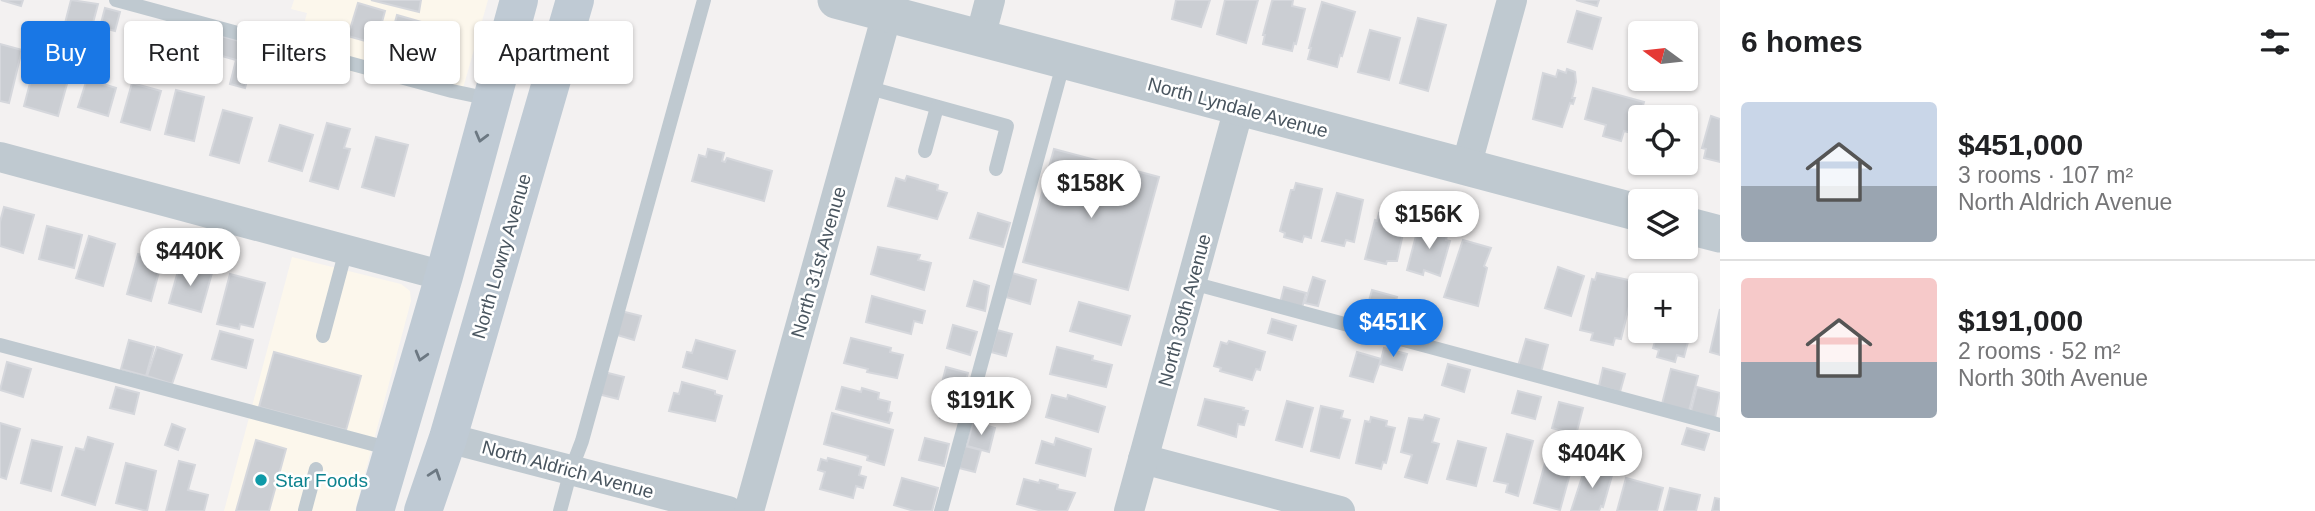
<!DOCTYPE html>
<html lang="en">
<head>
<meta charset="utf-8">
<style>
  :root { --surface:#fff; --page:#f2f2f2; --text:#202124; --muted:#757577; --line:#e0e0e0; --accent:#1977e5 }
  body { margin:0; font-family:Arial,sans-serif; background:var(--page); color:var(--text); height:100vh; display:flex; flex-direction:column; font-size:26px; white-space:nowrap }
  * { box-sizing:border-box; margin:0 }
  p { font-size:23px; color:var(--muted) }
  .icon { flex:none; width:38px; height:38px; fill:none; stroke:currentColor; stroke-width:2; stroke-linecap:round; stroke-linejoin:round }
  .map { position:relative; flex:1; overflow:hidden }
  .drawer { display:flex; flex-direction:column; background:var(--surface); width:595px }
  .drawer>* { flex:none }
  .banner { position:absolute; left:21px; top:21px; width:665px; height:63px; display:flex; gap:14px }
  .needle { width:46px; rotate:285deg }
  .buttons { position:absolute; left:1628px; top:21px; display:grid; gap:14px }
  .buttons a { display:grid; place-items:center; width:70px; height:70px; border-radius:7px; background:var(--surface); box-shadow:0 2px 5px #0004; font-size:35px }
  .price { position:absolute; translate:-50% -60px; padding:0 16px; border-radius:24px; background:#fff; color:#222; font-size:23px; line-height:46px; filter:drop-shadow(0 2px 4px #0008) }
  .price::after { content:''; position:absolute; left:50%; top:42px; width:21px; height:16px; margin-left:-10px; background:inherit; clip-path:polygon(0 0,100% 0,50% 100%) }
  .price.on { background:var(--accent); color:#fff }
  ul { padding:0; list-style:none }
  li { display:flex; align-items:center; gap:21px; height:175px; padding:0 21px }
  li+li { border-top:2px solid var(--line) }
  li span { display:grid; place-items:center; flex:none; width:196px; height:140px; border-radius:7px; color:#555 }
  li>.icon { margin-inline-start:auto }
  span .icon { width:84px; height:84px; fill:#fffc; stroke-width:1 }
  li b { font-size:30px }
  h2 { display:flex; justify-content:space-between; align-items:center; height:84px; padding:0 21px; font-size:30px }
  .tag { padding:0 24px; border-radius:7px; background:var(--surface); box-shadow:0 2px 5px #0004; font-size:24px; line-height:63px }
  .tag.on { background:var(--accent); color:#fff }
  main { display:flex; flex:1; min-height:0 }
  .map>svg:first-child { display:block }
</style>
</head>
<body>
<main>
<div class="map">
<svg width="1720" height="511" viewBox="0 0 1720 511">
  <rect width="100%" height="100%" fill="#f3f1f1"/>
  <g fill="#fcf7ec">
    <polygon points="294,0 488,0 460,99 295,57 307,13 291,9"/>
    <polygon points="292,257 401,284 410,291 411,301 355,511 224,511"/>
  </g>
  <g fill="#cbced3" stroke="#d5d7dc" stroke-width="2">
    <polygon points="1,0 23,0 21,6"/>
    <polygon points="71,0 98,4 90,34 64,27"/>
    <polygon points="371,0 421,0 419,12"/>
    <polygon points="1176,0 1210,0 1201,27 1172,19"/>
    <polygon points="1225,0 1258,0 1246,43 1217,34"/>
    <polygon points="1274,0 1293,0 1292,6 1305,9 1296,44 1294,43 1292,51 1263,44 1265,35 1263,35 1272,1"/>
    <polygon points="1576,0 1599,0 1597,6"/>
    <polygon points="1322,2 1355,12 1342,56 1340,55 1337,67 1308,59 1311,48 1309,48"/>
    <polygon points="358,3 385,11 376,44 348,36"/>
    <polygon points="105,8 120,12 115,31 100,27"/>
    <polygon points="1577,11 1601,18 1592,49 1568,42"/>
    <polygon points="397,15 456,32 442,79 384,62"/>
    <polygon points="1418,18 1446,25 1428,91 1400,83"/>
    <polygon points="1370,30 1400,38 1389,80 1358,72"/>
    <polygon points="214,34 264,48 257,72 250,70 245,88 230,84 236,60 208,52"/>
    <polygon points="0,44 22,50 9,103 0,101"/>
    <polygon points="39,49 74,59 58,116 24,106"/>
    <polygon points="1567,69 1575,72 1576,82 1572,98 1575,98 1573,104 1570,103 1562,127 1533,119 1543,73 1556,77 1558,70 1566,73"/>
    <polygon points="87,79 116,88 108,116 78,107"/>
    <polygon points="132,83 161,91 150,130 121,122"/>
    <polygon points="1593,88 1644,102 1635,134 1624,131 1621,141 1603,136 1606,125 1585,119"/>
    <polygon points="176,90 204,97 194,141 165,134"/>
    <polygon points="1657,107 1695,117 1685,154 1685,117 1654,117"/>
    <polygon points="223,110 252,118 239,163 210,155"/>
    <polygon points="1711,116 1720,119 1720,162 1704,158 1706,149 1702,148"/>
    <polygon points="327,123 350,129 344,148 350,149 338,189 310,181"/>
    <polygon points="280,125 313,135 302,171 269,161"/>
    <polygon points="376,137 408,145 394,196 362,187"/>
    <polygon points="708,149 724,153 722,161 725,162 727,158 772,171 764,201 692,181 699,155 706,157"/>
    <polygon points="1054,149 1159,177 1128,290 1023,262"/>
    <polygon points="907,176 938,185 937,190 947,193 937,219 888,206 896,178 905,181"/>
    <polygon points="1296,183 1322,189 1311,238 1304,236 1302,242 1284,237 1285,233 1280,231 1291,190 1294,190"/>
    <polygon points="1337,193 1363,200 1354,242 1346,240 1344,246 1322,241"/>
    <polygon points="4,207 34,215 23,253 0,246 0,222"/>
    <polygon points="978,213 1010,223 1003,247 970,238"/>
    <polygon points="1379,213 1406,220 1397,261 1387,261 1386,264 1365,259 1375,220 1377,221"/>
    <polygon points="1423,225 1448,231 1446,240 1450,241 1440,276 1424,270 1423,275 1407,270 1417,232 1421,233"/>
    <polygon points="47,226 82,235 74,268 39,259"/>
    <polygon points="89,236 115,244 103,286 76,278"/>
    <polygon points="1463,240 1491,248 1484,266 1487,268 1478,306 1444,297"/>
    <polygon points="878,247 920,255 918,260 931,263 924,290 871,274"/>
    <polygon points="138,254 162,261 151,301 127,294"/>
    <polygon points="180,264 212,273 201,312 169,303"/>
    <polygon points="1558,267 1584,276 1571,316 1545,308"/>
    <polygon points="1012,273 1036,280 1030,304 1006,297"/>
    <polygon points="1597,273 1633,281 1631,289 1633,290 1621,339 1615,338 1613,345 1591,340 1593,333 1580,330 1592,279 1595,280"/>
    <polygon points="230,274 265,283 253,327 240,324 239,329 217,324"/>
    <polygon points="1313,277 1325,281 1318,306 1305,303"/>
    <polygon points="974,281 989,286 985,311 967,306"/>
    <polygon points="1284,287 1306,293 1302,308 1280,303"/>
    <polygon points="1372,290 1397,297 1389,326 1364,319"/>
    <polygon points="872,296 925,311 922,323 914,321 911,334 866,322"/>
    <polygon points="1079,302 1130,316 1121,345 1070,331"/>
    <polygon points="1685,304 1697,308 1684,357 1677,355 1675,362 1657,357 1659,350 1653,348 1658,331 1685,331"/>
    <polygon points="1720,309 1720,355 1710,352"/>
    <polygon points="1413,310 1437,316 1431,340 1407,334"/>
    <polygon points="621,311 641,316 634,340 614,334"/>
    <polygon points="1272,319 1296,326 1292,340 1268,333"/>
    <polygon points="953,325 977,332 970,355 947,348"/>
    <polygon points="997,330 1012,334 1006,356 991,352"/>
    <polygon points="220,331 253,340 246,368 212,359"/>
    <polygon points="851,338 891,348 890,352 903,355 897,378 867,372 868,369 844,363"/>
    <polygon points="1526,339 1548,345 1541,372 1518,366"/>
    <polygon points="129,340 154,347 146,376 121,369"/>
    <polygon points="696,340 735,351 727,379 683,367 687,352 692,353"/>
    <polygon points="1229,341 1265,352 1260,370 1256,369 1252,380 1220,371 1221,368 1214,366 1221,342 1227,344"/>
    <polygon points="157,347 182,355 172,384 147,376"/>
    <polygon points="1057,347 1093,356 1092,360 1112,365 1106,387 1050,374"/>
    <polygon points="1384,348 1407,354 1402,370 1380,364"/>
    <polygon points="274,352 361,376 346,430 259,407"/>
    <polygon points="1357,352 1381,359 1373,382 1350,376"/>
    <polygon points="7,362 31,369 23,397 0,390"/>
    <polygon points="1448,364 1470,370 1464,392 1442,385"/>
    <polygon points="946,367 968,373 961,397 940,391"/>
    <polygon points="1603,368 1625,374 1620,392 1599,386"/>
    <polygon points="1671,369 1698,376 1689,411 1662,404"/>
    <polygon points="604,372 624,377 618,399 598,394"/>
    <polygon points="682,382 715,391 715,394 722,396 715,421 669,411 674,393 679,394"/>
    <polygon points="116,387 139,393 134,414 110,408"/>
    <polygon points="842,387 861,392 862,388 879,393 878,399 890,402 888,412 892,413 889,423 836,409"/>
    <polygon points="1697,387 1720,393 1715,418 1691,411"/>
    <polygon points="1518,391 1541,397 1535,419 1512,413"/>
    <polygon points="947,395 962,399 955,422 940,418"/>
    <polygon points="1052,395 1067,399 1068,395 1105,407 1098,432 1046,417"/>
    <polygon points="1205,399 1244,408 1243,410 1248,411 1244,425 1238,424 1236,437 1198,425"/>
    <polygon points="1287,401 1313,408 1302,447 1276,440"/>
    <polygon points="1559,402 1583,408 1576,435 1552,428"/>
    <polygon points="1321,406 1343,411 1341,418 1350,420 1339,458 1311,451"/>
    <polygon points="832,413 893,430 884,465 867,460 868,456 824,444"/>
    <polygon points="1425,415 1439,419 1432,442 1439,444 1427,483 1405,477 1412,455 1401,452 1409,418 1423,420"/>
    <polygon points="1371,417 1387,421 1386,426 1395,428 1386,463 1383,462 1381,469 1356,463 1365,421 1370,422"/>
    <polygon points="973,422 995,428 989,452 967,446"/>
    <polygon points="0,423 20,429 6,479 0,477"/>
    <polygon points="172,424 185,429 178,450 165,445"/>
    <polygon points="1687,428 1709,434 1704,450 1682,444"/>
    <polygon points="1507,434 1533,441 1518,496 1506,492 1508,484 1494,481"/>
    <polygon points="88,437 113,444 95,505 62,495 76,448 84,450"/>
    <polygon points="925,438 949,444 944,466 919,460"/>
    <polygon points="1056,438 1091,449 1085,476 1036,463 1042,441 1054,445"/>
    <polygon points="32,440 62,447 51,491 21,483"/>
    <polygon points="256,440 286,449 269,511 236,511"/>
    <polygon points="1458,441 1486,448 1476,486 1447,479"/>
    <polygon points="965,446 981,450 975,472 959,468"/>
    <polygon points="1547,456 1573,463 1560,510 1534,503"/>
    <polygon points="828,458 861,467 859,475 866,477 863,488 856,486 853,498 820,489 825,472 818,470 821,459 827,461"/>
    <polygon points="179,461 195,465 188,490 208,495 204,511 166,511"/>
    <polygon points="126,463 156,471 147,511 116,503"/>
    <polygon points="1586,465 1613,472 1603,507 1601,506 1599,511 1571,511"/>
    <polygon points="902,478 938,488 932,511 914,511 894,505"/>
    <polygon points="1626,478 1663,488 1657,511 1617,511"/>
    <polygon points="1024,479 1039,483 1040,480 1058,485 1057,489 1075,493 1067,511 1042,511 1017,504"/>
    <polygon points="1670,488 1700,495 1696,511 1664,511"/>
    <polygon points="1715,498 1720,499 1720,511 1712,511"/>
  </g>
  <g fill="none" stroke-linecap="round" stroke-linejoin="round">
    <g stroke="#bfc9d0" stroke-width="14">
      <polyline points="116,0 452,91 490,99"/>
      <polyline points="866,87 1007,126 996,169"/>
      <polyline points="925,151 937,107"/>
      <polyline points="1192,283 1720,425"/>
      <polyline points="323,336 346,250"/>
      <polyline points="0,345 391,449"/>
      <polyline points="305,510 316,469"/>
      <polyline points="560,511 571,470 582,441 704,0"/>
      <polyline points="941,511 1064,61"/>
    </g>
    <g stroke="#bfc9d0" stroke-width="30">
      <polyline points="980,38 990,0"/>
      <polyline points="0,157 444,276"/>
      <polyline points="1466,167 1512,0"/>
      <polyline points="448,438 728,511"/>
      <polyline points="1143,459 1340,511"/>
      <polyline points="749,511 887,14"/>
      <polyline points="1129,511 1239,108"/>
    </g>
    <g stroke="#bfc9d0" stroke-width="37">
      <polyline points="836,0 1640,213"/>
      <polyline points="1685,225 1720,234"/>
    </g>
    <g stroke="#bfcad4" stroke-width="38">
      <polyline points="375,511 444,276 519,0"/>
      <polyline points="423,511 448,438 575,0"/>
    </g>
  </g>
  <defs><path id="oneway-chevron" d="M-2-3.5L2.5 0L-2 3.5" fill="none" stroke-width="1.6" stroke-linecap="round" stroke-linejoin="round" transform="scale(1.75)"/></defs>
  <g stroke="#6c7882">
    <use href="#oneway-chevron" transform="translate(481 137) rotate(105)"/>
    <use href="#oneway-chevron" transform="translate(421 356) rotate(106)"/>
    <use href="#oneway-chevron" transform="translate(435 474) rotate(-71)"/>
  </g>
  <circle fill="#0f9aa8" stroke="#fff" stroke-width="2.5" cx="261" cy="480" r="7"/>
  <g text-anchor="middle" stroke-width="5" stroke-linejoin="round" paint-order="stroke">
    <g font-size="19" fill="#49555f" stroke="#fff">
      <text transform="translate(1238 107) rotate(15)" y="7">North Lyndale Avenue</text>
      <text transform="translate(501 256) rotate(-74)" y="7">North Lowry Avenue</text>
      <text transform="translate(818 262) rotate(-74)" y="7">North 31st Avenue</text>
      <text transform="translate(1184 310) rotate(-75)" y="7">North 30th Avenue</text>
      <text transform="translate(568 469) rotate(15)" y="7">North Aldrich Avenue</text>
    </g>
    <g font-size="19" fill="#0d838f" stroke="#fff" text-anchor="start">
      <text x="275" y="487">Star Foods</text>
    </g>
  </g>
</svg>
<div class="buttons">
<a><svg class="needle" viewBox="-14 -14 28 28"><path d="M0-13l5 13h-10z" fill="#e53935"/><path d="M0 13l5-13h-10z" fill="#757577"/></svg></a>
<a><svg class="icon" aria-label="locate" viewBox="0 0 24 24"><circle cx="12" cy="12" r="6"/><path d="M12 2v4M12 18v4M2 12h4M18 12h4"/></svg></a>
<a><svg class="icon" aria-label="layers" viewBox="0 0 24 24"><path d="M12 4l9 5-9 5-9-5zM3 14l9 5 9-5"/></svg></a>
<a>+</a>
</div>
<b class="price" style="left:1091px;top:220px">$158K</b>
<b class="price" style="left:1429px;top:251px">$156K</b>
<b class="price" style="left:190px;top:288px">$440K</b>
<b class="price on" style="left:1393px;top:359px">$451K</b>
<b class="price" style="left:981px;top:437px">$191K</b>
<b class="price" style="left:1592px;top:490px">$404K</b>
<div class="banner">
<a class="tag on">Buy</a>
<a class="tag">Rent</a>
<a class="tag">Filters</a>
<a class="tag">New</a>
<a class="tag">Apartment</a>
</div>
</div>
<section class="drawer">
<h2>6 homes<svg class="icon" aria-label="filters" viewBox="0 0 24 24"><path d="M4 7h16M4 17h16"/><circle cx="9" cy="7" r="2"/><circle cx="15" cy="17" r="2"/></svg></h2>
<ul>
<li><span style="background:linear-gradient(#c9d6e8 60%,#9aa5b1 0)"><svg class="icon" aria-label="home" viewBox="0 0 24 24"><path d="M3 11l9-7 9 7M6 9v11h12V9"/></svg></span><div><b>$451,000</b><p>3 rooms · 107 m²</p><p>North Aldrich Avenue</p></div></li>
<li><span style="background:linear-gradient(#f6c9c9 60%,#9aa5b1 0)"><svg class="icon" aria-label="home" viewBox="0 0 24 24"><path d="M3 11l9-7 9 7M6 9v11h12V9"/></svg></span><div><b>$191,000</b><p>2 rooms · 52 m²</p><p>North 30th Avenue</p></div></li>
</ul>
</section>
</main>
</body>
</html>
